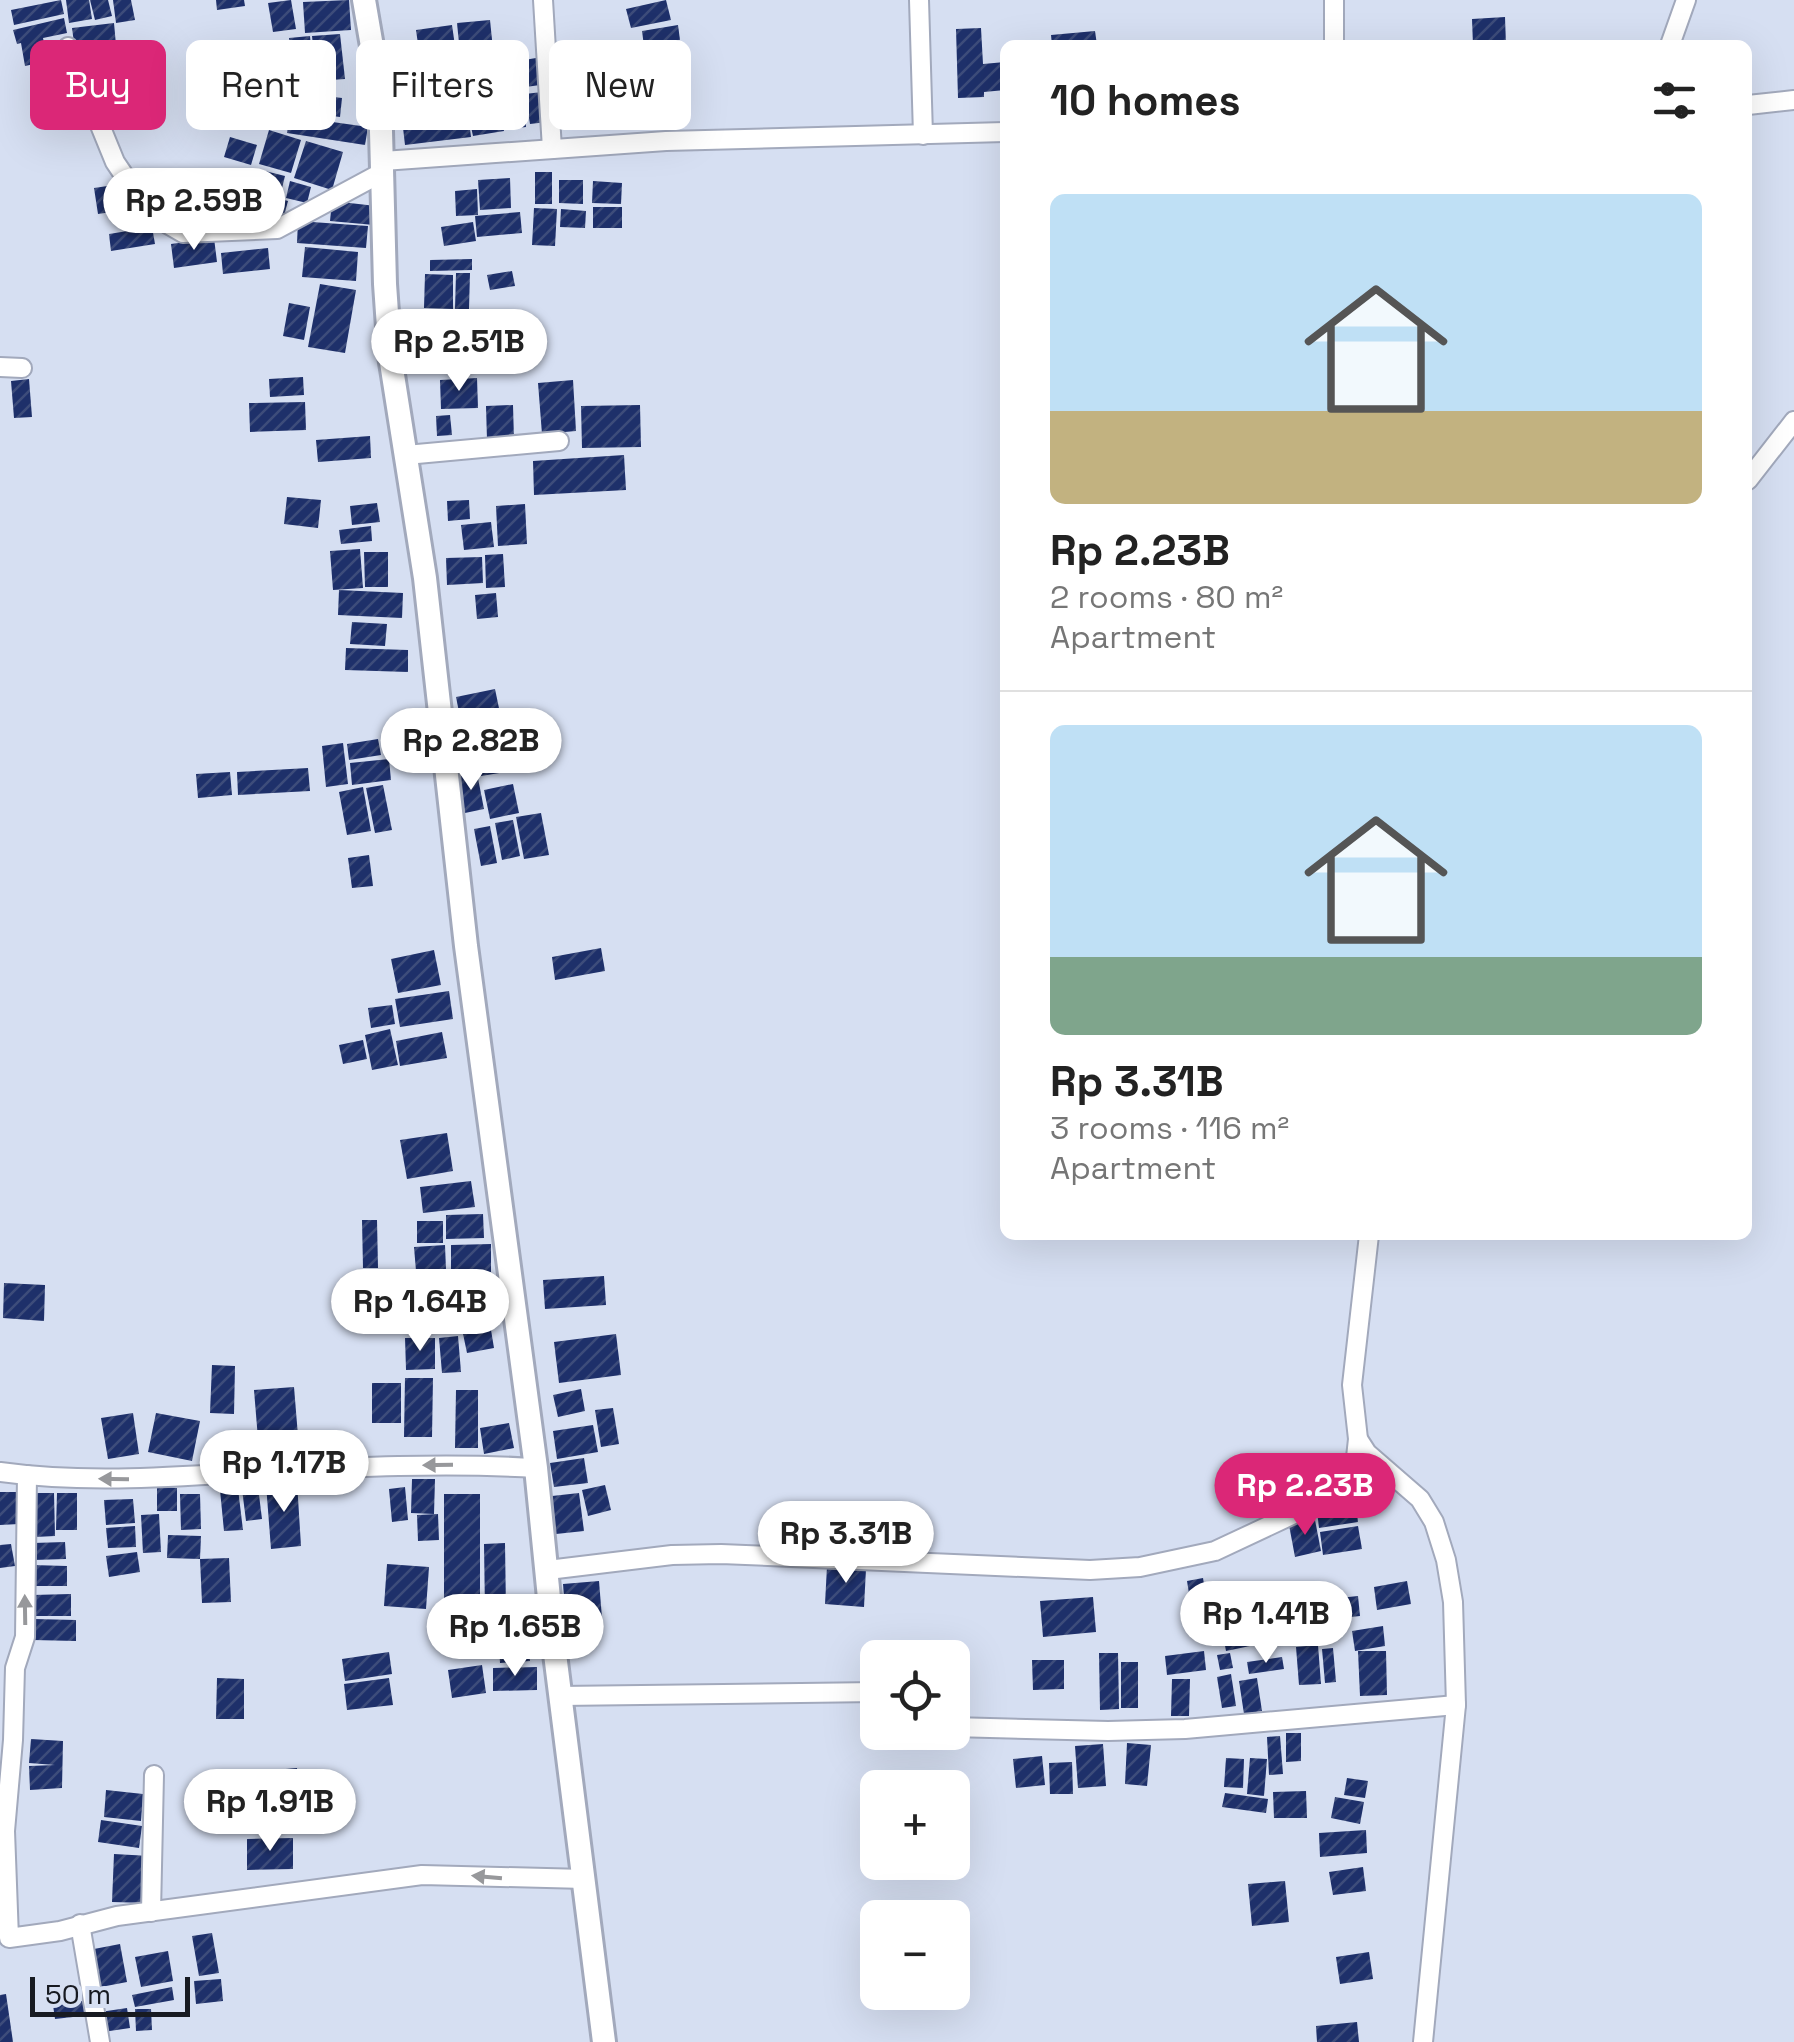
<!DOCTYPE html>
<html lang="en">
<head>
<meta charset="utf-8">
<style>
  :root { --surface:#fff; --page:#f6f6f6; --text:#222; --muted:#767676; --line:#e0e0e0; --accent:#db2777 }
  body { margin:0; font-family:"Space Grotesk",sans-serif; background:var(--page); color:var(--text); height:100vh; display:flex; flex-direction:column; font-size:38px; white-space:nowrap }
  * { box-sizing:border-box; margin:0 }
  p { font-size:32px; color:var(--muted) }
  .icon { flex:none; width:55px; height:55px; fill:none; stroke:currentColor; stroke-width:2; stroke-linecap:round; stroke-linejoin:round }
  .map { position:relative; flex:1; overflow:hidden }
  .panel { position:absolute; left:1000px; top:40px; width:752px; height:1200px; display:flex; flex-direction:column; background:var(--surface); border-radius:15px; box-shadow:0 10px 40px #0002 }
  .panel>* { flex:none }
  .hud { position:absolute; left:30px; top:40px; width:820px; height:90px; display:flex; gap:20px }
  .controls { position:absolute; left:860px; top:1640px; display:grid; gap:20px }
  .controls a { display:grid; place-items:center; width:110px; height:110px; border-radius:15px; background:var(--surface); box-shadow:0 10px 40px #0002; font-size:50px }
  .scale { position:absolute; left:30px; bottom:25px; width:160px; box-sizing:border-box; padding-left:10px; border:5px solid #171a21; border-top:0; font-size:28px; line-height:35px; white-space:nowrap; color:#171a21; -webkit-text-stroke:8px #d6dff2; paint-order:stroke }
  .price { position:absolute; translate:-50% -85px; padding:0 22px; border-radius:35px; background:#fff; color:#222; font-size:32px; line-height:65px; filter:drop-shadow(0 2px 5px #0008) }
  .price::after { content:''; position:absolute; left:50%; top:60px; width:30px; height:22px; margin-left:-15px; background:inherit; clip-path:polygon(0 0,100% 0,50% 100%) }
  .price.on { background:var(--accent); color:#fff }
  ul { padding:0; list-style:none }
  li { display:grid; align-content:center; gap:20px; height:530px; padding:0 50px }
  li+li { border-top:2px solid var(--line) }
  li span { display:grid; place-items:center; height:310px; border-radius:15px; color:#555 }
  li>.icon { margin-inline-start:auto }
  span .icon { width:180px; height:180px; fill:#fffc; stroke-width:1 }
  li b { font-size:42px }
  h2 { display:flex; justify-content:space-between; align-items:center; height:120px; padding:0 50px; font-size:42px }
  .chip { padding:0 35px; border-radius:15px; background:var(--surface); box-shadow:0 10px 40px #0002; font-size:35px; line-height:90px }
  .chip.on { background:var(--accent); color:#fff }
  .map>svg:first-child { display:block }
</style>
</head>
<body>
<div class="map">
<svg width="1794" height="2042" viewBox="0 0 1794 2042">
  <defs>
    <pattern id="building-hatch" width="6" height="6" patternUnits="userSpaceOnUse" patternTransform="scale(2.5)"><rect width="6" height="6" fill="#1e306a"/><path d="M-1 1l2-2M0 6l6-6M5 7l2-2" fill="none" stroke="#3d4c7a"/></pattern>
  </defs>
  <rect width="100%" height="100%" fill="#d6dff2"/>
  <g fill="url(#building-hatch)">
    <polygon points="61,0 64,14 14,25 11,10"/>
    <polygon points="66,0 89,0 92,19 69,23"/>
    <polygon points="90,0 108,0 112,16 95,20"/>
    <polygon points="113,0 131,0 135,20 116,23"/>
    <polygon points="216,0 244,0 245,6 217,10"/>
    <polygon points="291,0 296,29 273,32 268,3"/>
    <polygon points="349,0 351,30 305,33 303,2"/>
    <polygon points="666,0 671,20 631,28 626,9"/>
    <polygon points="1505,17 1506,45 1473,45 1472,19"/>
    <polygon points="64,18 67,33 43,38 48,61 25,66 21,43 17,44 13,30"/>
    <polygon points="490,20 494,59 461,63 457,23"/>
    <polygon points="114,23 116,45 75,50 72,28"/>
    <polygon points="452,25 457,60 421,65 416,30"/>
    <polygon points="678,25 680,40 644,46 642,31"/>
    <polygon points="981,28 983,64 1005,62 1005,90 984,92 984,97 958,98 956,29"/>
    <polygon points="1095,31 1097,45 1052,45 1051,35"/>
    <polygon points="340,34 345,79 317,81 312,36"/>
    <polygon points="310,36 314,82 293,84 289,38"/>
    <polygon points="674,47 677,64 637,70 635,53"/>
    <polygon points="536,58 540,85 505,90 501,64"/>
    <polygon points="64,61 69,83 35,91 30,68"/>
    <polygon points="678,70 679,92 656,93 655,71"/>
    <polygon points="604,71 611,120 585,123 579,74"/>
    <polygon points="577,76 581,121 555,124 550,78"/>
    <polygon points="498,88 504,131 473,136 468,113 471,137 405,145 400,102"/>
    <polygon points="279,90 342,98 340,117 277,109"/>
    <polygon points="523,92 526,127 509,129 506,93"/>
    <polygon points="542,92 547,122 530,124 525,94"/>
    <polygon points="290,116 368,127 365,145 287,133"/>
    <polygon points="269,130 301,140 291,173 259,164"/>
    <polygon points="230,137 257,145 251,165 224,157"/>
    <polygon points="306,141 343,152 332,190 294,178"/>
    <polygon points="257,169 285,176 281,192 253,184"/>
    <rect x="535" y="172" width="17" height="32"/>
    <polygon points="510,178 511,208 480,210 478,180"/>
    <polygon points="559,180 583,180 583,204 559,203"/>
    <polygon points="290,181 311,187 307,203 286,198"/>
    <polygon points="593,181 622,183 621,204 592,203"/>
    <polygon points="121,184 125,210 98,214 94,188"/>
    <polygon points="477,189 478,215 456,216 455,191"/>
    <polygon points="265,194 288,201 284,216 261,210"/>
    <polygon points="332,201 376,206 374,225 330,221"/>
    <rect x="593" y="207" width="29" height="21"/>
    <polygon points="534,208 557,209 555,246 532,245"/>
    <polygon points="561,209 586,211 585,228 560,227"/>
    <polygon points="520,212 522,233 477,237 475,216"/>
    <polygon points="298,221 368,226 366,248 297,243"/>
    <polygon points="473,222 476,241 444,246 441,227"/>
    <polygon points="152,227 155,244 111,251 109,234"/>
    <polygon points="214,238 217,262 174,268 171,244"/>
    <polygon points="305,247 358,252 356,281 302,277"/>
    <polygon points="268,248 270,269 223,274 221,253"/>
    <polygon points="472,259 472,270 430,271 430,260"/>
    <polygon points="512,271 515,286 490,290 487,275"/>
    <polygon points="456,273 470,273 469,309 455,309"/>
    <polygon points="425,274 453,275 453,309 424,308"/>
    <polygon points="320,284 356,290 345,353 308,347"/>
    <polygon points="289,303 310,307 304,340 283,336"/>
    <rect x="435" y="317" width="43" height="15"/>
    <rect x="437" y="335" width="39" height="25"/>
    <polygon points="303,377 304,395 270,397 269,379"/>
    <polygon points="477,378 478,408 441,409 440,380"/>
    <polygon points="29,379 32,417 14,418 11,381"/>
    <polygon points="573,380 576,431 542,434 538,383"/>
    <polygon points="305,402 306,430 250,432 249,403"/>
    <polygon points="513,405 514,440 487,440 486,406"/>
    <polygon points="640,405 641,447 582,448 581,406"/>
    <polygon points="450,415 452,435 437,436 436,416"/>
    <polygon points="370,436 371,458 318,462 316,440"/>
    <polygon points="624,455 626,490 534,495 533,461"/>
    <polygon points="287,497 321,500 318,528 284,524"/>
    <polygon points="469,500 470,519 448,521 447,501"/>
    <polygon points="377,503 380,522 352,525 350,506"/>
    <polygon points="525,504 527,544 498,546 496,506"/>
    <polygon points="491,522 494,547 464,550 461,525"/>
    <polygon points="371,526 372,541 341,544 339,530"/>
    <polygon points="360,549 363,588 333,590 330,551"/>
    <polygon points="364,552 388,552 388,587 365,587"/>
    <polygon points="503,554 505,587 486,588 485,555"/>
    <polygon points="482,557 483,583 447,585 446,558"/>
    <polygon points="339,590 403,593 402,618 338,615"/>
    <polygon points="496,593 498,617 477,619 475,595"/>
    <polygon points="352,622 387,624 385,646 350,644"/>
    <polygon points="346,648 408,650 408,672 345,670"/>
    <polygon points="495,689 500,713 461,722 456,697"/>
    <polygon points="495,727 500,754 473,759 468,732"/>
    <polygon points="378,739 381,755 349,760 347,744"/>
    <polygon points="343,743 348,784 326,787 322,746"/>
    <polygon points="510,756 512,771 481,776 479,762"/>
    <polygon points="389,759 391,780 352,785 350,763"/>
    <polygon points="308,768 310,791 238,795 237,772"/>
    <polygon points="230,772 232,795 198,798 196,774"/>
    <polygon points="477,773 484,809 465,813 458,776"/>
    <polygon points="513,784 519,813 490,819 484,790"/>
    <polygon points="383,785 392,830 375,833 366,788"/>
    <polygon points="363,787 371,831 347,835 339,792"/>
    <polygon points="541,813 549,855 524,859 516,817"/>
    <polygon points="513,820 520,856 502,860 495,823"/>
    <polygon points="490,826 497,863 481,866 474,829"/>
    <polygon points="369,855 373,886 352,888 348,858"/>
    <polygon points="601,948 605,971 555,980 552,957"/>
    <polygon points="434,950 441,985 398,993 391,959"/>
    <polygon points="449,991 453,1019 400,1027 395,999"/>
    <polygon points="392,1005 395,1024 371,1028 368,1008"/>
    <polygon points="390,1029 398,1065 372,1070 365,1035"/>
    <polygon points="442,1032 447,1058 400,1066 396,1041"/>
    <polygon points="363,1040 367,1059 343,1064 339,1045"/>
    <polygon points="447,1133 453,1171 407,1179 400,1140"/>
    <polygon points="471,1181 475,1207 423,1213 420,1187"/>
    <polygon points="483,1214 484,1238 446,1239 446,1215"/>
    <polygon points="362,1220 377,1220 378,1268 363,1268"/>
    <rect x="417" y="1221" width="26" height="22"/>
    <polygon points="491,1244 491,1272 451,1273 451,1245"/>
    <polygon points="445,1245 446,1270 416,1271 414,1247"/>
    <polygon points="604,1276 606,1305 545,1309 543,1280"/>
    <polygon points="4,1283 45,1285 44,1321 3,1318"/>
    <polygon points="458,1297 462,1321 421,1328 417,1304"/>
    <polygon points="490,1324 494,1348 467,1353 462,1329"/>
    <polygon points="616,1334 621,1375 559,1383 554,1342"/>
    <polygon points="458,1336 461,1372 442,1373 439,1338"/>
    <polygon points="405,1338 435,1338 435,1369 406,1370"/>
    <polygon points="212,1365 235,1366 234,1414 210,1413"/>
    <polygon points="405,1378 433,1378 432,1437 404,1437"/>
    <rect x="372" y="1383" width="29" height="40"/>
    <polygon points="294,1387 298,1436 258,1439 254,1390"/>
    <polygon points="581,1389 585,1411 558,1417 553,1395"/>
    <polygon points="456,1390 478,1390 478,1448 455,1448"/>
    <polygon points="613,1408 619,1444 601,1447 595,1410"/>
    <polygon points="133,1413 139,1454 108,1459 101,1418"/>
    <polygon points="156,1413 200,1421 192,1461 148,1452"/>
    <polygon points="509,1423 514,1448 484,1454 480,1428"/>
    <polygon points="593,1425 598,1452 557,1459 553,1431"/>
    <polygon points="584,1458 588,1483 554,1487 550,1463"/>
    <polygon points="412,1479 435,1479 434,1514 411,1513"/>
    <polygon points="297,1482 301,1546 271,1549 266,1484"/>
    <polygon points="605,1485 611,1510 588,1516 582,1490"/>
    <polygon points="157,1487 177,1488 177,1511 157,1511"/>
    <polygon points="258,1487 262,1519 246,1521 242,1489"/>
    <polygon points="405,1487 408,1520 392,1522 389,1489"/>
    <polygon points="238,1489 243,1530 224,1531 220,1490"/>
    <polygon points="0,1492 19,1492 19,1524 0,1525"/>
    <polygon points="34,1493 54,1493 55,1536 35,1537"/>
    <polygon points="57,1493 77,1493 77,1530 56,1530"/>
    <polygon points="579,1493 584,1531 556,1534 552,1496"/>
    <polygon points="180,1494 200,1494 201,1529 181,1530"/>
    <rect x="444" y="1494" width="36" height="118"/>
    <polygon points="133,1499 135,1523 106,1525 104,1500"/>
    <polygon points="1356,1505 1358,1522 1319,1528 1317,1511"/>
    <polygon points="159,1514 161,1552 143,1553 141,1515"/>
    <polygon points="438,1514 439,1540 418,1541 417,1515"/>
    <polygon points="1315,1520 1321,1551 1295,1557 1289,1525"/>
    <polygon points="135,1526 136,1547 108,1548 106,1528"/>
    <polygon points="1358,1526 1362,1549 1323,1555 1320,1532"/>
    <polygon points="168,1535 201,1536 200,1559 167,1558"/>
    <polygon points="65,1542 66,1559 33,1560 33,1543"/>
    <polygon points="505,1543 506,1611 485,1612 484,1544"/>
    <polygon points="11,1544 15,1566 0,1568 0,1545"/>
    <polygon points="137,1552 140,1572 109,1577 106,1556"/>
    <polygon points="229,1558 231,1602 202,1603 200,1559"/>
    <polygon points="387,1564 429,1567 426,1609 384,1606"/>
    <polygon points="32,1565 67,1566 67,1586 32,1586"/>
    <polygon points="827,1566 866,1569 864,1607 825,1604"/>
    <polygon points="1203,1578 1210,1621 1194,1624 1187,1581"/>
    <polygon points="599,1581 602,1618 566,1621 563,1584"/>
    <polygon points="1407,1581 1411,1604 1377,1610 1374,1587"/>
    <polygon points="71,1594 71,1616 33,1616 32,1595"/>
    <polygon points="1358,1596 1360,1616 1332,1619 1330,1599"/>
    <polygon points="1093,1597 1096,1632 1043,1637 1040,1601"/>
    <polygon points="1253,1597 1257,1621 1228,1625 1224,1601"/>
    <polygon points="1276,1597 1276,1617 1259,1618 1258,1598"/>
    <polygon points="34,1619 76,1620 76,1641 33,1640"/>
    <polygon points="1272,1623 1274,1639 1255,1642 1252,1626"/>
    <polygon points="1245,1625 1250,1646 1226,1651 1222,1630"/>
    <polygon points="1383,1626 1385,1646 1355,1651 1352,1631"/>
    <polygon points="528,1631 530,1661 500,1663 498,1633"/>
    <polygon points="1318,1645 1321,1684 1299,1685 1296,1647"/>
    <polygon points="1333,1648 1336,1682 1325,1683 1322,1649"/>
    <polygon points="1204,1651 1206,1670 1167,1675 1165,1656"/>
    <polygon points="1358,1651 1386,1651 1387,1695 1360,1696"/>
    <polygon points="389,1652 392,1674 345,1681 342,1659"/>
    <polygon points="1099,1653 1118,1653 1119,1709 1100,1710"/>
    <polygon points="1230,1653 1233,1668 1220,1670 1217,1655"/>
    <polygon points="1282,1657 1284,1669 1249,1674 1247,1662"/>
    <polygon points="1032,1660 1064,1660 1064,1689 1033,1690"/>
    <rect x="1121" y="1662" width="17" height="46"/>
    <polygon points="482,1665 486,1693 452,1698 448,1670"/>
    <polygon points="537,1667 537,1690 493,1691 493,1668"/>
    <polygon points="1231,1674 1236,1706 1222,1708 1217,1677"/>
    <polygon points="217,1678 244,1679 244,1719 216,1719"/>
    <polygon points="389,1678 393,1705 347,1710 344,1684"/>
    <polygon points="1257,1678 1262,1711 1244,1714 1239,1681"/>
    <polygon points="1172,1679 1190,1679 1189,1716 1171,1716"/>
    <polygon points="1286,1733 1301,1733 1301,1761 1286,1762"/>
    <polygon points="1280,1736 1283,1774 1269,1775 1267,1737"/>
    <polygon points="31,1739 63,1741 62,1788 30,1790 29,1766 55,1765 29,1763"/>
    <polygon points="1127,1743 1151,1745 1147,1786 1125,1784"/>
    <polygon points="1103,1744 1106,1786 1078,1788 1075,1746"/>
    <polygon points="1042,1756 1045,1785 1016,1788 1013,1759"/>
    <polygon points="1226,1758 1244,1759 1243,1788 1224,1787"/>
    <polygon points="1250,1758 1267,1759 1264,1796 1247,1794"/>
    <polygon points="1072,1762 1073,1794 1050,1794 1049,1763"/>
    <polygon points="297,1768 302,1828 279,1830 274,1770"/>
    <polygon points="1347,1778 1368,1781 1365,1798 1344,1795"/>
    <polygon points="106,1790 143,1794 141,1821 104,1817"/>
    <polygon points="1306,1791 1307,1818 1274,1818 1273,1792"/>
    <polygon points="1225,1793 1268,1799 1266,1813 1222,1807"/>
    <polygon points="255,1797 257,1833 237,1834 234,1798"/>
    <polygon points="1335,1797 1364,1802 1360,1824 1331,1818"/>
    <polygon points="101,1820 142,1826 139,1848 98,1842"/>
    <polygon points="1366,1830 1367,1853 1320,1857 1319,1833"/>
    <polygon points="293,1838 293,1869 247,1870 247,1839"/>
    <polygon points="114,1854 150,1856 148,1903 112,1902"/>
    <polygon points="1363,1867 1366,1891 1333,1895 1329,1872"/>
    <polygon points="1285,1881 1289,1922 1252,1926 1248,1884"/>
    <polygon points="212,1933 219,1973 199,1976 192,1936"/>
    <polygon points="120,1944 127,1982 101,1987 94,1949"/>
    <polygon points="168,1951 173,1981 141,1987 135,1957"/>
    <polygon points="1369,1952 1373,1979 1340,1984 1336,1957"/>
    <polygon points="221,1979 223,2001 196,2004 194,1981"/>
    <polygon points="172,1987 174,2000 135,2007 132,1995"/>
    <polygon points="6,1994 13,2042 0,2042 0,1995"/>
    <polygon points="89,2000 91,2015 55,2019 53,2005"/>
    <polygon points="127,2008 130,2028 103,2032 100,2012"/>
    <polygon points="135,2009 151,2009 152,2030 136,2031"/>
    <polygon points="1357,2022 1359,2042 1317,2042 1316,2026"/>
  </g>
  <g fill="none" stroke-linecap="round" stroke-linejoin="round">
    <g stroke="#a2a9bc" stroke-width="22">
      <g id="minor">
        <polyline points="543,0 552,149"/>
        <polyline points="919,0 923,135"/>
        <polyline points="1334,45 1334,0"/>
        <polyline points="1670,45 1686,0"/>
        <polyline points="68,47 115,162 142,202 157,218 183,233 277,229 383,172"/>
        <polyline points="1748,105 1794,100"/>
        <polyline points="383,161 666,141 1005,132"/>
        <polyline points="0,367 22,368"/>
        <polyline points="406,455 559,441"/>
        <polyline points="1748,480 1794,421"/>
        <polyline points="1369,1235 1352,1385 1358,1439 1367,1453 1420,1499 1434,1522 1446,1560 1453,1602 1456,1705 1423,2042"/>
        <path d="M0 1472C79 1483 158 1478 237 1473 337 1468 436 1462 536 1468"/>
        <polyline points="27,1475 25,1637 15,1668 13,1740 5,1831 9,1938 60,1931 117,1916 422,1875 585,1879"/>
        <polyline points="548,1570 672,1555 721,1554 1090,1570 1140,1567 1215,1551 1343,1491 1354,1476 1358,1439"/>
        <polyline points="560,1696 878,1692"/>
        <polyline points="952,1727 1108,1731 1185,1729 1456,1705"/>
        <polyline points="151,1912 154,1775"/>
        <polyline points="80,1924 100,2042"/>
      </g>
    </g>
    <g stroke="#a2a9bc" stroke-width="28">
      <polyline id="tertiary" points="364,0 380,93 385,284 390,356 425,578 466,946 536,1468 553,1638 604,2042"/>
    </g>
    <use href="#minor" stroke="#fff" stroke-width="18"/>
    <use href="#tertiary" stroke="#fff" stroke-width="22"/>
  </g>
  <defs><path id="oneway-solid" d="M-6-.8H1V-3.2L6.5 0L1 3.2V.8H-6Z" transform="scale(2.5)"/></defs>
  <g fill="#97989b">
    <use href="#oneway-solid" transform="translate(438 1465) rotate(179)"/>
    <use href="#oneway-solid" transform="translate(114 1479) rotate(-179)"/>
    <use href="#oneway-solid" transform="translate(25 1610) rotate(-91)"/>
    <use href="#oneway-solid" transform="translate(487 1877) rotate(-175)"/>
  </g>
</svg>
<div class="controls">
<a><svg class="icon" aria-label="locate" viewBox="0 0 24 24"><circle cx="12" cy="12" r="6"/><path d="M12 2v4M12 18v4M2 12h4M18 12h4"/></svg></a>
<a>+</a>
<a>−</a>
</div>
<div class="scale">50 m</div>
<b class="price" style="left:194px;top:253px">Rp 2.59B</b>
<b class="price" style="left:459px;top:394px">Rp 2.51B</b>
<b class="price" style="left:471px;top:793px">Rp 2.82B</b>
<b class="price" style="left:420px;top:1354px">Rp 1.64B</b>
<b class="price" style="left:284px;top:1515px">Rp 1.17B</b>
<b class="price on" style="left:1305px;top:1538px">Rp 2.23B</b>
<b class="price" style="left:846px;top:1586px">Rp 3.31B</b>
<b class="price" style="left:1266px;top:1666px">Rp 1.41B</b>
<b class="price" style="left:515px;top:1679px">Rp 1.65B</b>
<b class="price" style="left:270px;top:1854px">Rp 1.91B</b>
<div class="hud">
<a class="chip on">Buy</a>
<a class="chip">Rent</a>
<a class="chip">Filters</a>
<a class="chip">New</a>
</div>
<section class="panel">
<h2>10 homes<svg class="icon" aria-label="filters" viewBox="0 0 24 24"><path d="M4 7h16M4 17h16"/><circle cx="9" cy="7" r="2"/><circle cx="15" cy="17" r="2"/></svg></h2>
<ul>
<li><span style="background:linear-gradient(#bfe0f5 70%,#c2b280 0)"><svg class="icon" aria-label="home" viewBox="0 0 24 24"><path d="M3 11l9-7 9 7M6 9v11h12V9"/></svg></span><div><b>Rp 2.23B</b><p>2 rooms · 80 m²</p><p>Apartment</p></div></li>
<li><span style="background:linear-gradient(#bfe0f5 75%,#7fa58c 0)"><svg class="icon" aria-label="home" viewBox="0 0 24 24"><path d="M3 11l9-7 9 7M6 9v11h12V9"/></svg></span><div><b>Rp 3.31B</b><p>3 rooms · 116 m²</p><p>Apartment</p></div></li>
</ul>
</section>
</div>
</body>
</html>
